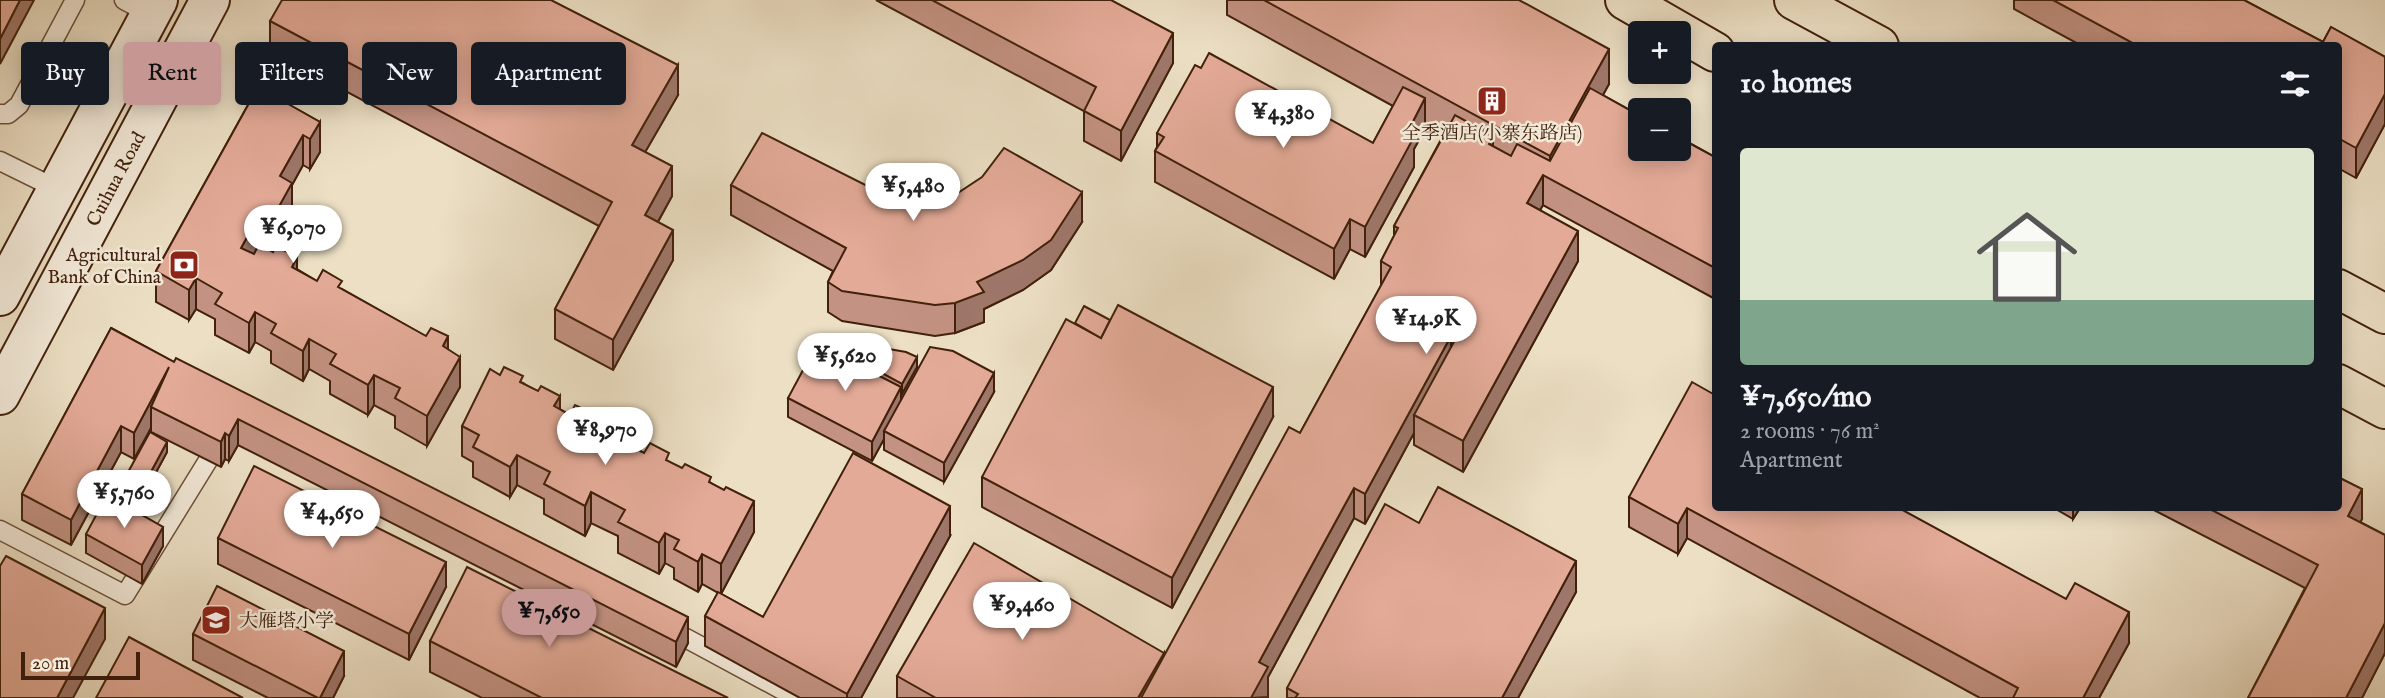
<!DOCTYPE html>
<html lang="en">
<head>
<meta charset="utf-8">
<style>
  :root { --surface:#171b24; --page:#20242c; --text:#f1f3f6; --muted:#9ea1a6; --accent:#c59692 }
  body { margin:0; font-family:"IM FELL English","Noto Serif SC",serif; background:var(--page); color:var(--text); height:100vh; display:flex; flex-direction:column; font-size:26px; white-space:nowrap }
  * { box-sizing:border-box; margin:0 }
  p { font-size:23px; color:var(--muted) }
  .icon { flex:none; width:38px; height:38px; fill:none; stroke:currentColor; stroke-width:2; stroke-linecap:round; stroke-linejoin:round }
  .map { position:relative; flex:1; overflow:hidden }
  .drawer { position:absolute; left:1712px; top:42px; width:630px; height:469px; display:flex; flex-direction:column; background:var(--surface); border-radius:7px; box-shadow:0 4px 18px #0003 }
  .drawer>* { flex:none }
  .guide { position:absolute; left:21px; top:42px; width:665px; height:63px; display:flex; gap:14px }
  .controls { position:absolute; left:1628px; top:21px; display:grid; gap:14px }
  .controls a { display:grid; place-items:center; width:63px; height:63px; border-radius:7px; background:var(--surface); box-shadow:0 4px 18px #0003; font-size:35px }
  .scale { position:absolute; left:21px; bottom:18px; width:119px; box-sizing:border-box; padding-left:7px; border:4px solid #42210c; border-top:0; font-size:19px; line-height:24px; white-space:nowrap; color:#42210c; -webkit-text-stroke:5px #f3ead9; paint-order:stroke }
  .price { position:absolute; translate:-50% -60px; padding:0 16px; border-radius:24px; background:#fff; color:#222; font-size:23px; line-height:46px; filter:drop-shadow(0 2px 4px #0008) }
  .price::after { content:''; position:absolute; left:50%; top:42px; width:21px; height:16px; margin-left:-10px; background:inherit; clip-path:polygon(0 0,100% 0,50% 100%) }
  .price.active { background:var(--accent); color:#111 }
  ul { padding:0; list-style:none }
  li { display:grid; align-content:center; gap:14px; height:371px; padding:0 28px }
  li span { display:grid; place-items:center; height:217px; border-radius:7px; color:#555 }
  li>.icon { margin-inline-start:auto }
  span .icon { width:126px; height:126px; fill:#fffc; stroke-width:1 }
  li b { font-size:30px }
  h2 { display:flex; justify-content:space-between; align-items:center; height:84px; padding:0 28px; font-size:30px }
  .pill { padding:0 24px; border-radius:7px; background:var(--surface); box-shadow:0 4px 18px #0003; font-size:24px; line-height:63px }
  .pill.active { background:var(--accent); color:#111 }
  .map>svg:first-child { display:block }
</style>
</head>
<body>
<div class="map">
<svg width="2385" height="698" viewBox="0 0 2385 698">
  <rect width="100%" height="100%" fill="#ecdfc4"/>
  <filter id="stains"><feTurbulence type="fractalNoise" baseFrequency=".00286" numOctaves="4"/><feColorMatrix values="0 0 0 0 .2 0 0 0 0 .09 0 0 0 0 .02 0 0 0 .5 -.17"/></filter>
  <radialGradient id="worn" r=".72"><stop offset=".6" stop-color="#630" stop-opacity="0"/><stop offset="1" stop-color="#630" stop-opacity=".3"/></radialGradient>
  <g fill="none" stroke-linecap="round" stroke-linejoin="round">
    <g stroke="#6c503a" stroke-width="21">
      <g id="service">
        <polyline points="124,0 150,14"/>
        <polyline points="0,114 8,114 19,105 75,0"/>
        <polyline points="0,161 57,189"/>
        <polyline points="0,530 125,595 220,441"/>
        <polyline points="669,629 797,698"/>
      </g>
    </g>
    <g stroke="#42210c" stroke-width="42">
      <g id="secondary">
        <polyline points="0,296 158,0"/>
        <path id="s1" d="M0 395 210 0"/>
      </g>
    </g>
    <g stroke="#42210c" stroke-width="42">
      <g id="primary">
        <polyline points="1625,0 1715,52"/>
        <polyline points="1794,0 1879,46"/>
        <polyline points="2338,289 2385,314"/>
        <polyline points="2338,384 2385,409"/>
      </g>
    </g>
    <use href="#service" stroke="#f3ead9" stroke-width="18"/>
    <use href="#secondary" stroke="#f3ead9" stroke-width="38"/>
    <use href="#primary" stroke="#ecdfc4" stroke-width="38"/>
  </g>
  <g fill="#c39282" stroke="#42210c" stroke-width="2">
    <polygon points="876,0 1111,0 1173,63 1121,161 1084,141 1084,111"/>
    <polygon points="1227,0 1519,0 1609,84 1603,95 1715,157 1715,299 1543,205 1540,210 1578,261 1463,472 1414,445 1414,433 1365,524 1354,518 1268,677 1267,698 897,698 897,676 1164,656 1300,433 1381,286 1381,261 1394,236 1394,226 1444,134 1425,123 1425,129 1414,149 1414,167 1365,257 1350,249 1334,279 1155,182 1155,151 1157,147 1157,133 1373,143 1393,106 1227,15"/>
    <polygon points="2014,0 2244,0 2323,42 2331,27 2385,57 2385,124 2356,178 2338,168 2338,46 2082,46 2014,9"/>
    <polygon points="270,21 678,95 645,152 672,196 658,222 673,260 613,370 555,339 555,309 599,226 270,51"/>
    <polygon points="258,87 320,122 320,152 310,169 303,165 292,185 292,213 271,251 297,269 317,281 342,289 448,349 460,387 427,446 395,428 395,416 374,405 368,415 330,394 330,381 309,369 303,381 271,363 271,351 255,342 249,353 215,335 215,319 196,309 189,320 156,302 156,271"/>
    <polygon points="731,185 903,204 921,207 1082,222 1051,270 1023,290 984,309 984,322 955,333 935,336 842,321 828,312 828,282 833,271 731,215"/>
    <polygon points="111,328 688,643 676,667 238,445 229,461 225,459 221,467 151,432 151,428 134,459 121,452 71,545 22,520 22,494"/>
    <polygon points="858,360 917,367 902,394 901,393 901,399 994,392 944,482 884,450 884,439 872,461 788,417 788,398 858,365"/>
    <polygon points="500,375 523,383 560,409 570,415 596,420 629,445 644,453 669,462 711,483 754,532 721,594 763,617 950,536 861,698 800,698 705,646 705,616 718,593 702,584 698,592 674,579 674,568 665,563 659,574 618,553 618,536 591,523 585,536 544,514 544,499 517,485 510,497 473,477 473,462 462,456 462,426"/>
    <polygon points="1273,417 1172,608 982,507 982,477"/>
    <polygon points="167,452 135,511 163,546 142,584 86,553 86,534 115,500 115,496"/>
    <polygon points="1629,497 1715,508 2129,643 2099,698 1980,698 1687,538 1678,554 1629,527"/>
    <polygon points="2054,508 2080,508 2073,519"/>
    <polygon points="2150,508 2338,508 2362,519 2360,522 2385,535 2385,653 2362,698 2248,698 2305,588"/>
    <polygon points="1419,523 1576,592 1518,698 1287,698 1287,688"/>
    <polygon points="218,538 446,587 409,660 218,564"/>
    <polygon points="193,634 344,676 333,698 268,698 193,660"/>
    <polygon points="430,641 728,698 482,698 430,672"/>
  </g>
  <g fill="#9f776a" stroke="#42210c" stroke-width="2">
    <polygon points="20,0 34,0 0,64 0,39"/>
    <polygon points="1173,33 1173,63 1121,161 1121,131"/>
    <polygon points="1609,49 1609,84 1555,181 1550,178 1550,156"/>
    <polygon points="678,65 678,95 632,175 632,145"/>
    <polygon points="2385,94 2385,124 2356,178 2356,148"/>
    <polygon points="1425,98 1425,129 1414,149 1414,167 1365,257 1365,227 1407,133"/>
    <polygon points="320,122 320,152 310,169 310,139"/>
    <polygon points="303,135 303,165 292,185 292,213 271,251 271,221 280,176"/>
    <polygon points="1493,136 1493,166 1489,144"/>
    <polygon points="672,166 672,196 645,245 645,215"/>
    <polygon points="1543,175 1543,205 1527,233 1527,203"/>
    <polygon points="1082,192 1082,222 1051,270 1023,290 984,309 984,322 955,333 955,303 977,282"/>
    <polygon points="260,214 260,245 241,278 241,248"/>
    <polygon points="1350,219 1350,249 1334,279 1334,249"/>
    <polygon points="673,230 673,260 613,370 613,340"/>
    <polygon points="1578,231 1578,261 1463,472 1463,441"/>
    <polygon points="297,257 297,288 292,267"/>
    <polygon points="196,278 196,309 189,320 189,290"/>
    <polygon points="255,312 255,342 249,353 249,323"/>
    <polygon points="448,336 448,367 443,346"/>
    <polygon points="1451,336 1451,366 1414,415 1414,433 1365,524 1365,494"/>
    <polygon points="309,339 309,369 303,381 303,351"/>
    <polygon points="460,357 460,387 427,446 427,416"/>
    <polygon points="917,357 917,367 902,394 902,384"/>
    <polygon points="169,367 151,407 151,428 134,459 134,433"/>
    <polygon points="994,373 994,392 944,482 944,463"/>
    <polygon points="374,375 374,405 368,415 368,385"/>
    <polygon points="901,387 901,406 884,431 884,439 872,461 872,442"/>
    <polygon points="1273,387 1273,417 1172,608 1172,578"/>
    <polygon points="560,396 560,426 554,406"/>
    <polygon points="238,419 238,445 229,461 229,436"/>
    <polygon points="121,426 121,452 71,545 71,520"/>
    <polygon points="225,433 225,459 221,467 221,442"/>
    <polygon points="629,433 629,463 624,443"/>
    <polygon points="167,442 167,452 133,515 133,505"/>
    <polygon points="517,455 517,485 510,497 510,467"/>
    <polygon points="1354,488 1354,518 1268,677 1268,697 1251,698 1259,662"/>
    <polygon points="2362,489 2362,519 2348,546 2348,516"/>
    <polygon points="591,492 591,523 585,536 585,506"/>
    <polygon points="754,501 754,532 721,594 721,564"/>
    <polygon points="950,506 950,536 861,698 847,698 847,694"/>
    <polygon points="1687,508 1687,538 1678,554 1678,524"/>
    <polygon points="2073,508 2080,508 2073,519"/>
    <polygon points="163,527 163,546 142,584 142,565"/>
    <polygon points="665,533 665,563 659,574 659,543"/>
    <polygon points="702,554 702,584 698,592 698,562"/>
    <polygon points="1576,561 1576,592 1518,698 1502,698"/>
    <polygon points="446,562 446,587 409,660 409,634"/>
    <polygon points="105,608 105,639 73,698 57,698"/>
    <polygon points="2129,612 2129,643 2099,698 2083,698"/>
    <polygon points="688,617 688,643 676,667 676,642"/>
    <polygon points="2385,623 2385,653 2362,698 2346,698"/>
    <polygon points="344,651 344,676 333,698 320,698"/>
    <polygon points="1164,653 1164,683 1156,698 1138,698"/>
  </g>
  <g fill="#e3aa97" stroke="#42210c" stroke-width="2">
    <polygon points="0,0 20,0 0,39"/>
    <polygon points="282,0 551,0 678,65 632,145 672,166 645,215 673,230 613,340 555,309 612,202 270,21"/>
    <polygon points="932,0 1111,0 1173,33 1121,131 1084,111 1096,87"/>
    <polygon points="1264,0 1519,0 1609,49 1550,156"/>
    <polygon points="2053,0 2244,0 2323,42 2331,27 2385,57 2385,94 2356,148 2338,138 2338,46 2138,46"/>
    <polygon points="1209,53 1373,143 1403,87 1425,98 1407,133 1414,137 1365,227 1350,219 1334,249 1155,151 1164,137 1157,133 1195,65 1201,68"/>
    <polygon points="258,87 320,122 310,139 303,135 280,176 292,183 271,221 260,214 241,248 254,254 259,244 273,252 276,246 297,257 292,267 317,281 323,270 342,281 338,287 426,336 431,328 448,336 443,346 460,357 427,416 395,398 400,388 374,375 368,385 330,364 336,354 309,339 303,351 271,333 276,324 255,312 249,323 215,304 222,293 196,278 189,290 156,271"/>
    <polygon points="1590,88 1640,116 1640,149 1678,149 1678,137 1715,157 1715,268 1543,175 1527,203 1578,231 1463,441 1414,415 1456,338 1451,336 1365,494 1354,488 1259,662 1268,667 1251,698 1141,698 1289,427 1300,433 1391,267 1381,261 1398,228 1394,226 1455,115 1493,136 1489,144 1511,156 1517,144 1550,161"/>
    <polygon points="762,133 903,204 921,207 941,204 982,177 1004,148 1082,192 1051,240 1023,260 977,282 984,292 955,303 935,305 842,291 828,282 846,248 731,185"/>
    <polygon points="1118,305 1273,387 1172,578 982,477 1066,319 1101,338"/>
    <polygon points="1084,306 1110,320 1101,338 1075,323"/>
    <polygon points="111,328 174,362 176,358 688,617 676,642 238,419 229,436 225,433 221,442 151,407 169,367 134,433 121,426 71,520 22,494"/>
    <polygon points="817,344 901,387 872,442 788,398"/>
    <polygon points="866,345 906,352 917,357 902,384 858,360"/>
    <polygon points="930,347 953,351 994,373 944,463 884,431"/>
    <polygon points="504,367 523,376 520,382 538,391 541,386 560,396 554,406 570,415 575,405 596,415 594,419 612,428 614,425 629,433 624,443 644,453 650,443 669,453 666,460 682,468 685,464 711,477 709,482 724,490 726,487 754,501 721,564 702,554 698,562 674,549 679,540 665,533 659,543 618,522 625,510 591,492 585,506 544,484 550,472 517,455 510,467 473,447 479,435 462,426 490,369 500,375"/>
    <polygon points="1692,382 1715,395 1715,508 1899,508 2066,599 2075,583 2129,612 2083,698 2013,698 2018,688 1687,508 1678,524 1629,497"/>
    <polygon points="150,432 167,442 133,505 115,496"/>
    <polygon points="853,453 950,506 847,694 705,616 718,592 763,617"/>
    <polygon points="254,466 446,562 409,634 218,538"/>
    <polygon points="2338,477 2362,489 2348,516 2385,535 2385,623 2346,698 2248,698 2318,565 2208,508 2338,508"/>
    <polygon points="1438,487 1576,561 1502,698 1295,698 1298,694 1287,688 1385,504 1419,523"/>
    <polygon points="107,495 163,527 142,565 86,534"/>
    <polygon points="974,543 1164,653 1138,698 936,698 897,676"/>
    <polygon points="6,556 105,608 57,698 0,698 0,566"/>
    <polygon points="467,567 728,698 542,698 430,641"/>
    <polygon points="217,586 344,651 320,698 318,698 193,634"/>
    <polygon points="129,637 243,698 96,698"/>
  </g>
  <defs>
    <g id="building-square" transform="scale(1.575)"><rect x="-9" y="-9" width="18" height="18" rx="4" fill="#8f2418" stroke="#f3ead9"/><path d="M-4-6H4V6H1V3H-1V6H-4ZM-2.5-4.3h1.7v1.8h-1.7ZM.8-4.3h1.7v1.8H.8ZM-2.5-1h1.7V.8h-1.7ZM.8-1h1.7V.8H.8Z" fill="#fff"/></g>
    <g id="bank-square" transform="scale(1.575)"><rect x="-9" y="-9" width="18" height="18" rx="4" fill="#8f2418" stroke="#f3ead9"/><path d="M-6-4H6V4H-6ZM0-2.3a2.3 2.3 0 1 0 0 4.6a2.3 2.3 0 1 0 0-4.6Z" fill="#fff"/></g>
    <g id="school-square" transform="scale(1.575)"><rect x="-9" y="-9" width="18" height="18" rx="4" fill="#8f2418" stroke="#f3ead9"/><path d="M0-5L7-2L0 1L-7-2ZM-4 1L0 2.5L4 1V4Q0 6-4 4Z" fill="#fff"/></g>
  </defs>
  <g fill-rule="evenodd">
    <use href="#building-square" x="1492" y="101"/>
    <use href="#bank-square" x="184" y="265"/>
    <use href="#school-square" x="216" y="620"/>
  </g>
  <g text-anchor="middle" stroke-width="5" stroke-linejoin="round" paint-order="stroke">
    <g font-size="19" fill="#42210c" stroke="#f3ead9">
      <text x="1492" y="139">全季酒店(小寨东路店)</text>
      <text x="161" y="261" text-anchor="end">Agricultural<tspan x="161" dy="22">Bank of China</tspan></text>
      <text x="239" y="627" text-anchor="start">大雁塔小学</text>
    </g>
    <g font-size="19" fill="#42210c" stroke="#f3ead9">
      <text dy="7" stroke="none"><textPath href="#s1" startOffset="245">Cuihua Road</textPath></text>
    </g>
  </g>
  <rect width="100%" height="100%" filter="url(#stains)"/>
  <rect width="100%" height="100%" fill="url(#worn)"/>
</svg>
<div class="controls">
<a>+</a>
<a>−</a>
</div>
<div class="scale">20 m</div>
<b class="price" style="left:1283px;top:150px">¥4,380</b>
<b class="price" style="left:913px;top:223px">¥5,480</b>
<b class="price" style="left:293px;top:265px">¥6,070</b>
<b class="price" style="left:1426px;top:356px">¥14.9K</b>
<b class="price" style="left:845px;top:393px">¥5,620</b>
<b class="price" style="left:605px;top:467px">¥8,970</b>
<b class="price" style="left:124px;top:530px">¥5,760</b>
<b class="price" style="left:332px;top:550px">¥4,650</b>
<b class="price" style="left:1022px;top:642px">¥9,460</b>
<b class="price active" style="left:549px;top:649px">¥7,650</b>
<div class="guide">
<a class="pill">Buy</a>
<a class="pill active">Rent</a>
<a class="pill">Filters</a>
<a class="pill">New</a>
<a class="pill">Apartment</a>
</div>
<section class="drawer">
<h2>10 homes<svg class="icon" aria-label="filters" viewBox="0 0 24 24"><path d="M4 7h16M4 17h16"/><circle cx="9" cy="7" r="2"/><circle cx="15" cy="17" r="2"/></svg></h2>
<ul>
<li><span style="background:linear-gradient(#dfe7d0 70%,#7fa58c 0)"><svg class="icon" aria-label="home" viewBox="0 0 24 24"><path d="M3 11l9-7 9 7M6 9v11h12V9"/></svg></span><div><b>¥7,650/mo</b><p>2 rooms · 76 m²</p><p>Apartment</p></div></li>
</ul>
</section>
</div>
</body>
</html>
